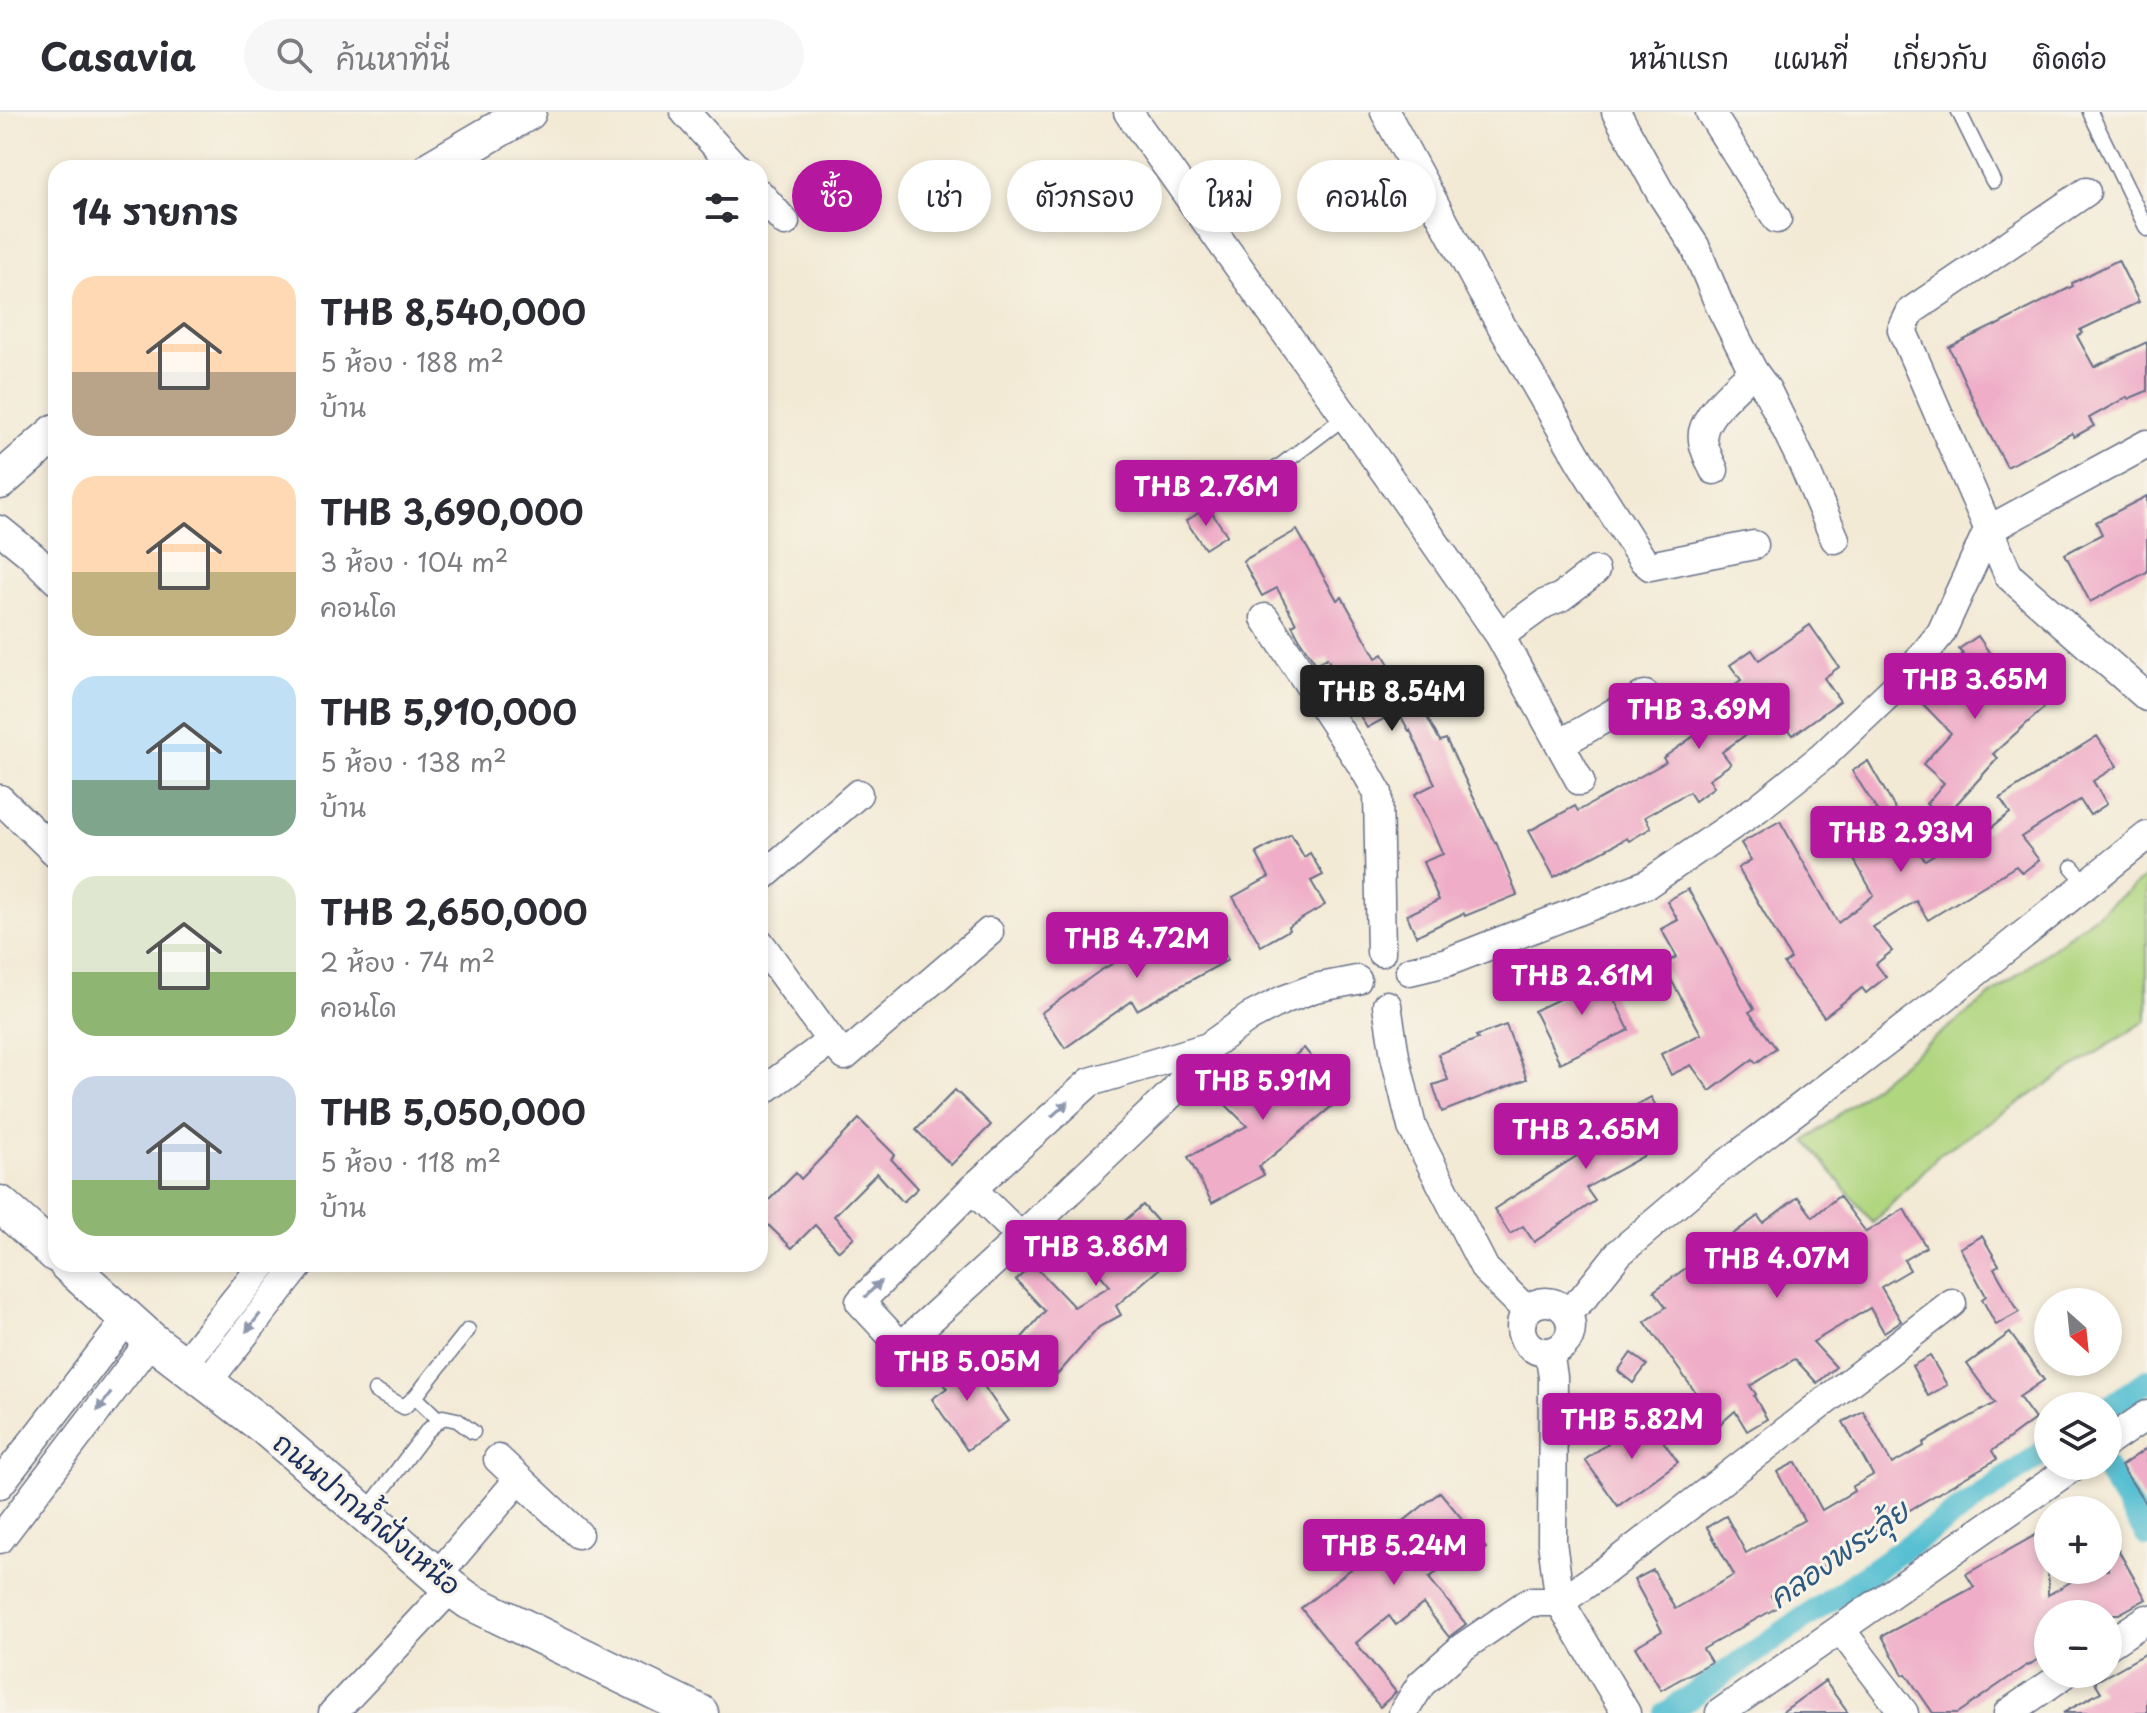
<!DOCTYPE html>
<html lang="th">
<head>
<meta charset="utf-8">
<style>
  :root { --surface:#fff; --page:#f7f7f7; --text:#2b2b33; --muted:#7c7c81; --line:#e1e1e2; --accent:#b5179e }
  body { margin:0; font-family:"Playpen Sans","Playpen Sans Thai",sans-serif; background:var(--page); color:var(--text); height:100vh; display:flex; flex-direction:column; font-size:30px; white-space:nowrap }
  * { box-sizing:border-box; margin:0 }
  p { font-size:26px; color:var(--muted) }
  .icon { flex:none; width:44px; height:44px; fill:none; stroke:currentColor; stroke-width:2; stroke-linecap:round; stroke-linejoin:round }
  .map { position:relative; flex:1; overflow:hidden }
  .side { position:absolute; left:48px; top:48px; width:720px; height:1112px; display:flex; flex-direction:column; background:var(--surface); border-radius:24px; box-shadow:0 4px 12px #0003 }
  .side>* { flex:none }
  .guide { position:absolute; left:792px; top:48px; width:760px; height:72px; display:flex; gap:16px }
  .needle { width:52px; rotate:153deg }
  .fabs { position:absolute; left:2034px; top:1176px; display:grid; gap:16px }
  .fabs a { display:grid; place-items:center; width:88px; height:88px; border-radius:50%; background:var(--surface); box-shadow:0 4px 12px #0003; font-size:40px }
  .price { position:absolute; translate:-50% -68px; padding:0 18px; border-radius:8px; background:var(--accent); color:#fff; font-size:26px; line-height:52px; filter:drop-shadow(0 2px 4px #0008) }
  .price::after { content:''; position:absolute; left:50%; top:48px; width:24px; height:18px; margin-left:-12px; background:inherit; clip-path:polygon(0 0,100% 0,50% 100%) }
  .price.active { background:#222; color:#fff }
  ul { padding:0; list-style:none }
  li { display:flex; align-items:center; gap:24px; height:200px; padding:0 24px }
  li span { display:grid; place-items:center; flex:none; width:224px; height:160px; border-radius:24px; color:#555 }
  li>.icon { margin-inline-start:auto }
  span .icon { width:96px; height:96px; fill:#fffc; stroke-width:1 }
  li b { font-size:34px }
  h2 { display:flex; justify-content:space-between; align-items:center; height:96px; padding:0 24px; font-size:34px }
  .tag { padding:0 28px; border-radius:36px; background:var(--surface); box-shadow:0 4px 12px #0003; font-size:28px; line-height:72px }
  .tag.active { background:var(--accent); color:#fff }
  header { display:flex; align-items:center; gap:48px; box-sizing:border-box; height:112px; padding:0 40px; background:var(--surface); border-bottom:2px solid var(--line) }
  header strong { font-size:38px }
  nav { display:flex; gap:44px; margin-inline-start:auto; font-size:28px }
  .search { width:560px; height:72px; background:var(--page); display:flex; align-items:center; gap:20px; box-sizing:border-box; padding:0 28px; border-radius:44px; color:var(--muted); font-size:30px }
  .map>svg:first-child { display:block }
</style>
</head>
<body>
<header>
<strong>Casavia</strong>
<div class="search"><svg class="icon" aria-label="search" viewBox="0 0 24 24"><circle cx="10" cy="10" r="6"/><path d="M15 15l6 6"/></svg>ค้นหาที่นี่</div>
<nav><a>หน้าแรก</a><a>แผนที่</a><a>เกี่ยวกับ</a><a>ติดต่อ</a></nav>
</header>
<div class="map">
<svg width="2147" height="1601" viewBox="0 0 2147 1601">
  <rect width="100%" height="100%" fill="#f7f3e8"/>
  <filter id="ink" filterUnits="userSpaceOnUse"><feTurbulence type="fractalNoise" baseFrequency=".0125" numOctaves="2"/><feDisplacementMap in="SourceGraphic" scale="16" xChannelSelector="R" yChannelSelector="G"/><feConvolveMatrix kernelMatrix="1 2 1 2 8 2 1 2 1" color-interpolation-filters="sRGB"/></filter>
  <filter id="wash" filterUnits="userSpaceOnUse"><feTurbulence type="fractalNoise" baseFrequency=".006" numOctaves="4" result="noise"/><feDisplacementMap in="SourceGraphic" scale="32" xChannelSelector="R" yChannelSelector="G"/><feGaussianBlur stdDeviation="1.8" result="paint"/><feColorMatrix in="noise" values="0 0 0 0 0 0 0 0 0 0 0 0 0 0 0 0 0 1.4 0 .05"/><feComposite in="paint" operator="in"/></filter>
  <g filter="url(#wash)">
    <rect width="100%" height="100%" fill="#f3ead5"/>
    <polygon fill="#b1d680" stroke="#66826f" stroke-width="2" points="2147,764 2147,908 1940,1042 1873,1111 1806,1029 1906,948"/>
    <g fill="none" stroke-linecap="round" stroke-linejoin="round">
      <g stroke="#56bfd2" stroke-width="24">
        <polyline points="2108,1296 2147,1269"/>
        <polyline points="2104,1354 2147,1423"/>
        <polyline points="1667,1601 2048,1337"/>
      </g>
    </g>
    <g id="blocks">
      <g fill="#efadc7">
        <polygon points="2118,148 2139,190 2080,218 2082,221 2077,224 2094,255 2147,230 2147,279 2128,287 2127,285 2089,306 2094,314 2074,325 2072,321 2007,355 1986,316 1949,235 1995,213 1995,214 2073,174 2072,171"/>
        <polygon points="2147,384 2147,460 2090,490 2065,442 2102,422 2096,410"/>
        <polygon points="1208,395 1227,423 1205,437 1186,409"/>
        <polygon points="1297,418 1337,488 1342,485 1376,546 1383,542 1409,587 1415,583 1440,629 1446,627 1495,731 1496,730 1517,783 1465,804 1464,801 1416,824 1407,803 1439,788 1423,750 1443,742 1415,682 1435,672 1410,618 1409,619 1398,599 1367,616 1327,546 1316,552 1300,528 1292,513 1296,511 1277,476 1262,484 1243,449"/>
        <polygon points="1810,513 1839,555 1824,566 1840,589 1793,623 1776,601 1722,640 1731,652 1709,667 1714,675 1695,689 1689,680 1645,705 1651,716 1629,729 1627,726 1554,765 1529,719 1575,694 1578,699 1666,650 1663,646 1732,597 1721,582 1741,568 1730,553 1752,538 1759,548"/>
        <polygon points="1978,524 2006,565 2014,558 2047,593 1993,642 1998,646 1943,707 1926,692 1944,671 1923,652 1951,621 1920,589 1941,568 1939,566 1963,542 1959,537"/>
        <polygon points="2097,624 2117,654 2093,669 2107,692 2090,703 2080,688 2021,725 2039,748 2022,761 2016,754 1928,808 1916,789 1873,815 1892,839 1876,852 1886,865 1866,881 1862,876 1824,905 1784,852 1791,847 1738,756 1751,748 1741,731 1780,709 1838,811 1874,783 1840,723 1879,701 1852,659 1868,649 1917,735 1916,737 1925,748 1963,725 1969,733 2010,701 2000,686"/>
        <polygon points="1291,722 1304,745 1310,741 1323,763 1311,769 1325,793 1288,815 1289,818 1261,834 1233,785 1269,765 1256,741"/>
        <polygon points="1688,777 1754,897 1749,900 1776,936 1756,951 1753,947 1710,979 1691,953 1671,963 1661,942 1701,922 1663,853 1677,845 1661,817 1678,808 1667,789"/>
        <polygon points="1203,802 1228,848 1137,898 1132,889 1065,936 1041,901 1101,858"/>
        <polygon points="1598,854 1629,918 1560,951 1534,899 1572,881 1567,869"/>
        <polygon points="1506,913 1527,967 1442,1000 1433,973 1448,968 1438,942 1478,927 1476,924"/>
        <polygon points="1304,936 1344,984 1259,1055 1264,1063 1212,1091 1188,1045 1247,1014 1208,975 1225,957 1245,977 1265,959 1270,965"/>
        <polygon points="955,978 991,1013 951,1053 916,1018"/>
        <polygon points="1651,985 1674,1027 1586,1076 1595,1089 1534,1130 1523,1114 1510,1122 1494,1097 1594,1033 1587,1020"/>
        <polygon points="859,1007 895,1043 891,1047 918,1076 903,1090 877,1061 834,1104 854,1125 839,1139 815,1113 792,1136 760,1105 760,1097 796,1061 801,1067"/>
        <polygon points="1839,1084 1866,1120 1904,1097 1926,1135 1904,1148 1910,1158 1881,1175 1901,1209 1884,1220 1870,1196 1813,1230 1836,1255 1817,1271 1795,1247 1750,1274 1756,1282 1754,1284 1767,1307 1747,1319 1735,1299 1719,1313 1645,1210 1666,1195 1654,1179 1758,1104 1763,1111 1798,1085 1813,1105"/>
        <polygon points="1143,1093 1182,1137 1116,1194 1121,1203 1099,1215 1058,1262 1019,1229 1045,1199 1016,1168 1033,1152 1074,1195 1110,1174 1084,1144"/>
        <polygon points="1982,1124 1999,1153 1994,1156 2019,1200 1996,1213 1982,1187 1986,1184 1960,1136"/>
        <polygon points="2010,1221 2044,1268 2019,1285 2035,1307 1992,1339 1997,1347 1848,1434 1851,1438 1771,1484 1778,1495 1703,1537 1711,1550 1661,1578 1635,1535 1662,1519 1634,1468 1653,1458 1675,1497 1734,1463 1707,1415 1726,1404 1746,1441 1804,1408 1777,1360 1796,1350 1822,1398 1854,1379 1852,1375 1873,1363 1843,1310 1863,1299 1892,1352 1924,1334 1923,1331 1995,1291 1967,1252"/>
        <polygon points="960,1240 1008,1309 967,1338 932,1287 947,1276 934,1258"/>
        <polygon points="1631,1241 1647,1253 1633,1271 1618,1259"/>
        <polygon points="1930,1244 1947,1273 1928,1284 1912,1254"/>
        <polygon points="1645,1304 1678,1350 1618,1394 1585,1348"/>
        <polygon points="2147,1336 2147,1393 2121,1354"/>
        <polygon points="1440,1380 1486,1436 1469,1449 1463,1440 1429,1466 1466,1512 1449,1525 1423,1492 1396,1513 1389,1504 1356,1531 1396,1580 1380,1595 1301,1496 1378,1436 1375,1432"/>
        <polygon points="2048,1416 2048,1483 2091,1458 2108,1458 2108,1420 2146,1487 2119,1502 2048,1502 2048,1540 2028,1554 2027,1553 1958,1601 1933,1601 1906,1562 1903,1563 1882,1524 1974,1475 1966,1462"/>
        <polygon points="2147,1541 2147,1601 2063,1601 2101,1580 2095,1570"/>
        <polygon points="1825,1569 1848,1601 1781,1601"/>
      </g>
    </g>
  </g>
  <g filter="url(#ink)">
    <use href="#blocks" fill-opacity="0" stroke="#677088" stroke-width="2"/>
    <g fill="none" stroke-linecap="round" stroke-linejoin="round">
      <g stroke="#677088" stroke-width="17">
        <g id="service">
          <polyline points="1959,0 1993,69"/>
          <polyline points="2090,0 2147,117"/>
          <polyline points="1272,360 1346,304"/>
          <polyline points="2072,755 2087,772"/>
          <polyline points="375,1279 404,1295 415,1285 439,1308"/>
          <polyline points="415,1285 468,1218"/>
          <polyline points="365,1401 427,1319 443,1305 457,1308 473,1320"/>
        </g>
      </g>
      <g stroke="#677088" stroke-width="31">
        <g id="minor">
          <polyline points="685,0 736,56"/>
          <polyline points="1128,0 1403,385 1500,524 1580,669"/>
          <polyline points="1385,0 1482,180 1581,351 1642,447 1650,454 1754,433"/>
          <polyline points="1616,0 1660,80 1695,134 1719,192 1753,259 1767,278 1802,350 1835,427"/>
          <polyline points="1710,0 1777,107"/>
          <polyline points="2086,80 1911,199 1902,218 2009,464 2147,585"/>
          <polyline points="760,82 785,110"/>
          <path d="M1714 358C1709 347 1701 332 1703 320 1708 298 1738 275 1753 259"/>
          <polyline points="0,418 32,444 56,468"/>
          <polyline points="1265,506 1365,658 1378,681 1381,840"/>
          <polyline points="1500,524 1544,492 1561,485 1595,459"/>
          <polyline points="1560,632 1645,583"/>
          <polyline points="0,687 56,741"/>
          <polyline points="760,767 858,682"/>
          <polyline points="760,831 831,929 845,944 989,820"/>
          <polyline points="1410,859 1447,850 1647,772 1758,696 1822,645 1903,568 1941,521 1988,418 2147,332"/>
          <polyline points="1387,893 1395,944 1412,1015 1485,1157 1526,1198"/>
          <polyline points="1208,935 1090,970 972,1077 860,1190 901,1234 1021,1125 1174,979 1208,935 1250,905 1283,888 1315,876 1357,868"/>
          <polyline points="760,981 831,929"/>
          <polyline points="972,1077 1021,1125"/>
          <circle cx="1546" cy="1215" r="25"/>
          <polyline points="1567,1200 1583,1186 1619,1141 1705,1068 1944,886 2147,724"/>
          <polyline points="1549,1240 1553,1265 1552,1430 1560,1490 1626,1601"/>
          <polyline points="184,1252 264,1152"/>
          <polyline points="207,1270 300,1152"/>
          <polyline points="2108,1330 2147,1303"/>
          <polyline points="498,1347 578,1422"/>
          <polyline points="0,1372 128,1206"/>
          <polyline points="0,1427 151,1228"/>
          <polyline points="437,1464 519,1367"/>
          <polyline points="1841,1518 1904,1601"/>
          <polyline points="2108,1533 2147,1507"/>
          <polyline points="333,1601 451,1476"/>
          <polyline points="1403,1601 1421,1572 1463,1535 1529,1490 1560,1490 1606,1458 1952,1191"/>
          <polyline points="1720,1601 2074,1354"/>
          <polyline points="2008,1601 2065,1562"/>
        </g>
      </g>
      <g stroke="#677088" stroke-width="39">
        <g id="tertiary">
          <polyline points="432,56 528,0"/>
          <polyline points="0,369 56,320"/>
          <polyline points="0,1092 56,1142"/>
          <polyline points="67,1152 151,1228 266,1316 451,1476 469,1489 700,1601"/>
        </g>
      </g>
      <use href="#service" stroke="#fff" stroke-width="14"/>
      <use href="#minor" stroke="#fff" stroke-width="28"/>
      <use href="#tertiary" stroke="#fff" stroke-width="36"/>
    </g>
    <defs><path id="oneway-solid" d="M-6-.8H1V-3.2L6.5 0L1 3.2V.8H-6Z" transform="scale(2)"/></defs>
    <g fill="#8d97ae">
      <use href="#oneway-solid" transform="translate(1060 997) rotate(-42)"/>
      <use href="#oneway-solid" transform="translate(873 1177) rotate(-45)"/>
      <use href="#oneway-solid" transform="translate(253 1211) rotate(128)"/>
      <use href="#oneway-solid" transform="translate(104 1290) rotate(127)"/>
    </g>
  </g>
  <g text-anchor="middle" stroke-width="6" stroke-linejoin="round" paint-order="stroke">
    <g font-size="28" fill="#1b2f5e" stroke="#f7f3e8">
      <text transform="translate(367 1402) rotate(40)" y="10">ถนนปากน้ำฝั่งเหนือ</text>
    </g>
    <g font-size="30" font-style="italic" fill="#2d5a81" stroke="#f7f3e8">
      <text transform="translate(1839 1443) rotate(-35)" y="10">คลองพระลุ้ย</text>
    </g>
  </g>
</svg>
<div class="fabs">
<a><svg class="needle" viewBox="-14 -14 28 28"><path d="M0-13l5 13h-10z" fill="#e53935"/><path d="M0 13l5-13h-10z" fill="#7c7c81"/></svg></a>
<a><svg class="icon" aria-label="layers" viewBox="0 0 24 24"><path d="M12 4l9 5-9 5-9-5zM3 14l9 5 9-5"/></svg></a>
<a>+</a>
<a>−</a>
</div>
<b class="price" style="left:1206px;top:416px">THB 2.76M</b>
<b class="price" style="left:1975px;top:609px">THB 3.65M</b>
<b class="price active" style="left:1392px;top:621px">THB 8.54M</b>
<b class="price" style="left:1699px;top:639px">THB 3.69M</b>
<b class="price" style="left:1901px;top:762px">THB 2.93M</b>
<b class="price" style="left:1137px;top:868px">THB 4.72M</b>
<b class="price" style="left:1582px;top:905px">THB 2.61M</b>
<b class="price" style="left:1263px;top:1010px">THB 5.91M</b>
<b class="price" style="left:1586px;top:1059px">THB 2.65M</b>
<b class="price" style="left:1096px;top:1176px">THB 3.86M</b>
<b class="price" style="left:1777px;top:1188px">THB 4.07M</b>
<b class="price" style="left:967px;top:1291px">THB 5.05M</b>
<b class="price" style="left:1632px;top:1349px">THB 5.82M</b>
<b class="price" style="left:1394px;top:1475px">THB 5.24M</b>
<div class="guide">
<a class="tag active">ซื้อ</a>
<a class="tag">เช่า</a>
<a class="tag">ตัวกรอง</a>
<a class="tag">ใหม่</a>
<a class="tag">คอนโด</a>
</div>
<section class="side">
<h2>14 รายการ<svg class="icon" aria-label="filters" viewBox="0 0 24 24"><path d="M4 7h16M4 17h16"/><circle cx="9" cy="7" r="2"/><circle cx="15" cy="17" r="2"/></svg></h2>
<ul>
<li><span style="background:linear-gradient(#ffd9b3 60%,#b9a48a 0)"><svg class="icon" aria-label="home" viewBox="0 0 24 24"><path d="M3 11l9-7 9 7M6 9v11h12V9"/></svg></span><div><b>THB 8,540,000</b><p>5 ห้อง · 188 m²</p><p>บ้าน</p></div></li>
<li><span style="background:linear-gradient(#ffd9b3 60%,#c2b280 0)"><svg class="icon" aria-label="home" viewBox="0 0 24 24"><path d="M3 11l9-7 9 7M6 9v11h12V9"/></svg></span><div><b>THB 3,690,000</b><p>3 ห้อง · 104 m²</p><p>คอนโด</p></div></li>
<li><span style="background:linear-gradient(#bfe0f5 65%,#7fa58c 0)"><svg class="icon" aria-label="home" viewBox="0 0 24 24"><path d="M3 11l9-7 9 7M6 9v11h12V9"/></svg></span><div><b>THB 5,910,000</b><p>5 ห้อง · 138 m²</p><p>บ้าน</p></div></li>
<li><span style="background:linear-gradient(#dfe7d0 60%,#8fb573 0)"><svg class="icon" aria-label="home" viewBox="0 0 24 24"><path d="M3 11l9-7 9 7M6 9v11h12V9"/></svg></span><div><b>THB 2,650,000</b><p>2 ห้อง · 74 m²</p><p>คอนโด</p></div></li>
<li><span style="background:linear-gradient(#c9d6e8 65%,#8fb573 0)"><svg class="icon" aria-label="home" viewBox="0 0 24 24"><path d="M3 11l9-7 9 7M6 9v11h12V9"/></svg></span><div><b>THB 5,050,000</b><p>5 ห้อง · 118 m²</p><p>บ้าน</p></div></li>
</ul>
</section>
</div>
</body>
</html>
